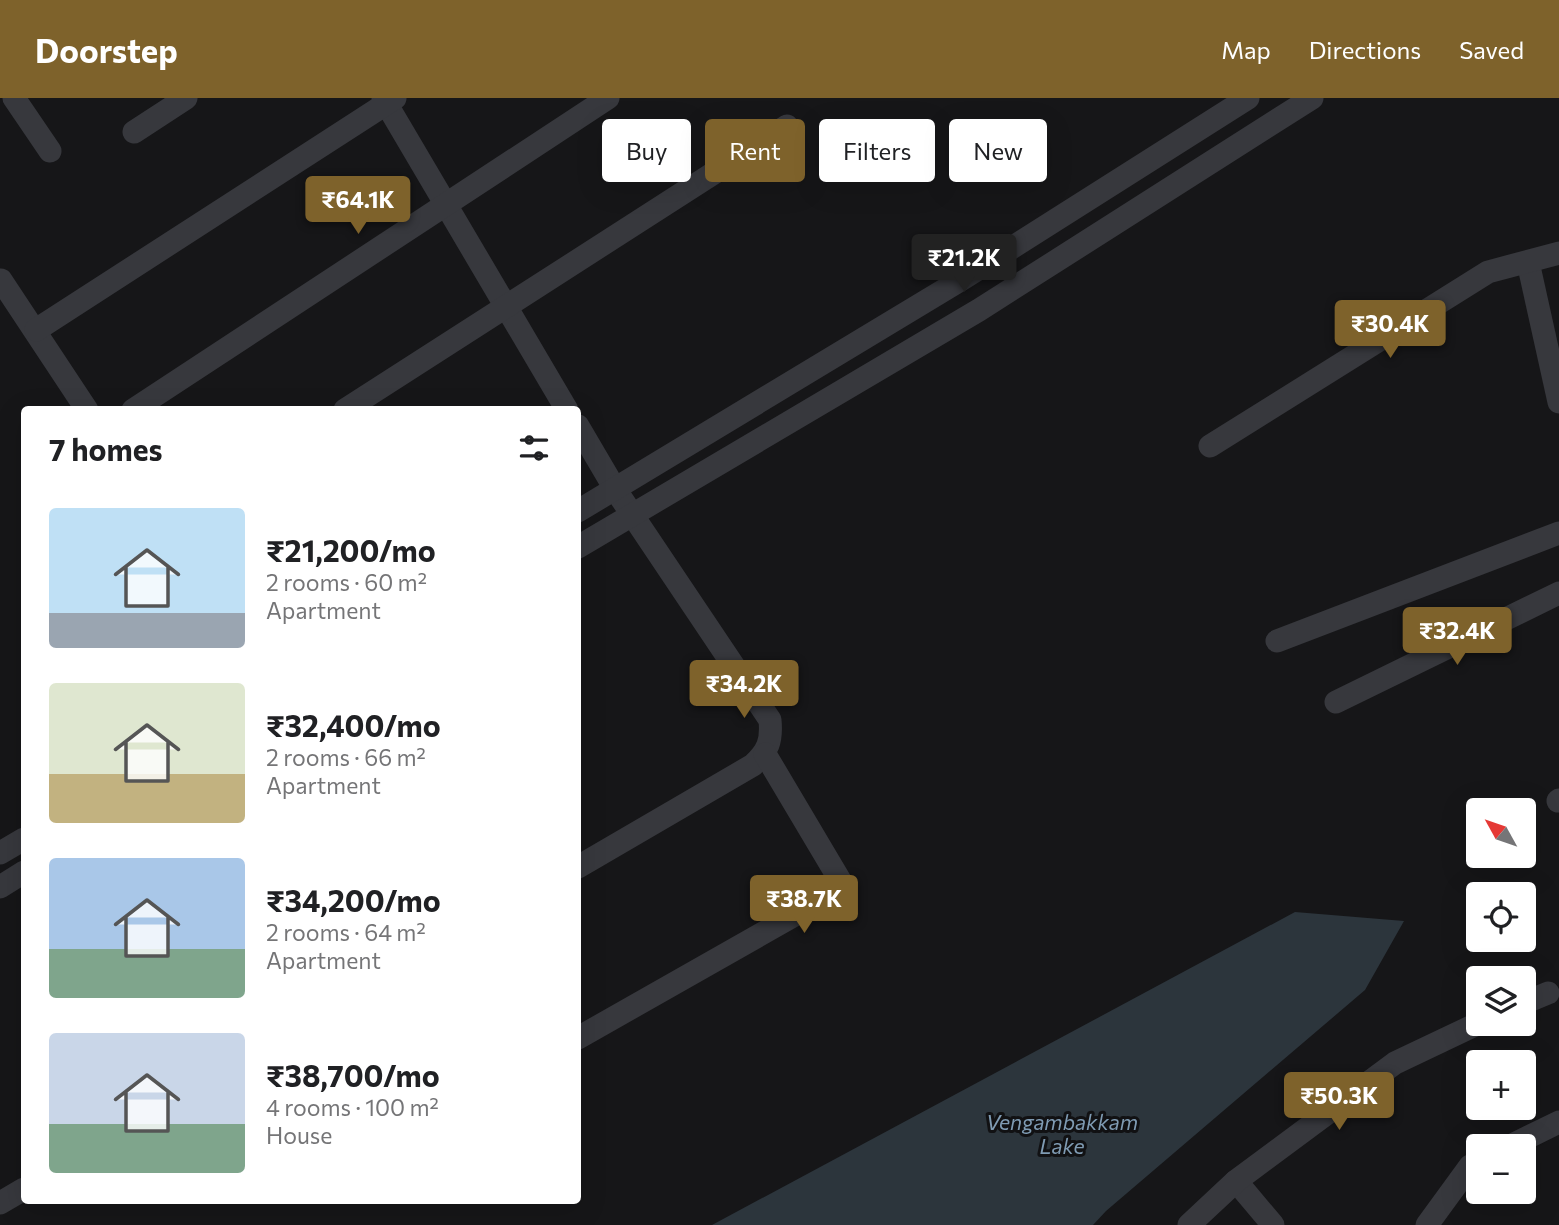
<!DOCTYPE html>
<html lang="en">
<head>
<meta charset="utf-8">
<style>
  :root { --surface:#fff; --page:#f6f6f6; --text:#202124; --muted:#757577; --accent:#7e622b }
  body { margin:0; font-family:Commissioner,sans-serif; background:var(--page); color:var(--text); height:100vh; display:flex; flex-direction:column; font-size:26px; white-space:nowrap }
  * { box-sizing:border-box; margin:0 }
  p { font-size:23px; color:var(--muted) }
  .icon { flex:none; width:38px; height:38px; fill:none; stroke:currentColor; stroke-width:2; stroke-linecap:round; stroke-linejoin:round }
  .map { position:relative; flex:1; overflow:hidden }
  .drawer { position:absolute; left:21px; top:308px; width:560px; height:798px; display:flex; flex-direction:column; background:var(--surface); border-radius:7px; box-shadow:0 7px 28px #0002 }
  .drawer>* { flex:none }
  .banner { position:absolute; left:602px; top:21px; width:665px; height:63px; display:flex; gap:14px }
  .needle { width:46px; rotate:310deg }
  .buttons { position:absolute; left:1466px; top:700px; display:grid; gap:14px }
  .buttons a { display:grid; place-items:center; width:70px; height:70px; border-radius:7px; background:var(--surface); box-shadow:0 7px 28px #0002; font-size:35px }
  .price { position:absolute; translate:-50% -60px; padding:0 16px; border-radius:7px; background:var(--accent); color:#fff; font-size:23px; line-height:46px; filter:drop-shadow(0 2px 4px #0008) }
  .price::after { content:''; position:absolute; left:50%; top:42px; width:21px; height:16px; margin-left:-10px; background:inherit; clip-path:polygon(0 0,100% 0,50% 100%) }
  .price.on { background:#222; color:#fff }
  ul { padding:0; list-style:none }
  li { display:flex; align-items:center; gap:21px; height:175px; padding:0 28px }
  li span { display:grid; place-items:center; flex:none; width:196px; height:140px; border-radius:7px; color:#555 }
  li>.icon { margin-inline-start:auto }
  span .icon { width:84px; height:84px; fill:#fffc; stroke-width:1 }
  li b { font-size:30px }
  h2 { display:flex; justify-content:space-between; align-items:center; height:84px; padding:0 28px; font-size:30px }
  .pill { padding:0 24px; border-radius:7px; background:var(--surface); box-shadow:0 7px 28px #0002; font-size:24px; line-height:63px }
  .pill.on { background:var(--accent); color:#fff }
  header { display:flex; align-items:center; gap:42px; box-sizing:border-box; height:98px; padding:0 35px; background:var(--accent); color:#fff }
  header strong { font-size:33px }
  nav { display:flex; gap:38px; margin-inline-start:auto; font-size:24px }
  .map>svg:first-child { display:block }
</style>
</head>
<body>
<header>
<strong>Doorstep</strong>
<nav><a>Map</a><a>Directions</a><a>Saved</a></nav>
</header>
<div class="map">
<svg width="1559" height="1127" viewBox="0 0 1559 1127">
  <rect width="100%" height="100%" fill="#161618"/>
  <polygon fill="#2c353c" points="1295,814 1404,823 1365,892 1106,1113 1093,1127 712,1127"/>
  <g fill="none" stroke-linecap="round" stroke-linejoin="round">
    <g stroke="#37383d" stroke-width="23">
      <polyline points="14,0 50,53"/>
      <polyline points="383,0 567,312"/>
      <polyline points="134,34 186,0"/>
      <polyline points="1528,164 1559,304"/>
      <polyline points="1,182 87,312"/>
      <polyline points="36,232 395,0"/>
      <polyline points="133,312 608,0"/>
      <polyline points="345,312 787,28"/>
      <path d="M578 328 615 391 770 622C772 643 768 653 753 667L578 769"/>
      <polyline points="1210,348 1488,174 1559,155"/>
      <polyline points="578,413 964,180 1248,0"/>
      <polyline points="578,449 979,212 1312,0"/>
      <polyline points="1277,543 1559,435"/>
      <polyline points="1336,604 1559,495"/>
      <polyline points="1558,703 1559,702"/>
      <polyline points="0,755 24,741"/>
      <polyline points="0,789 24,774"/>
      <polyline points="1524,905 1548,895"/>
      <polyline points="578,940 844,789 765,656"/>
      <polyline points="1510,1048 1559,1024"/>
      <polyline points="1236,1083 1273,1127"/>
      <polyline points="0,1105 24,1091"/>
      <polyline points="1189,1127 1236,1083 1395,965 1479,925"/>
      <polyline points="1427,1127 1470,1068 1479,1064"/>
    </g>
  </g>
  <g text-anchor="middle" stroke-width="6" stroke-linejoin="round" paint-order="stroke">
    <g font-size="21" font-style="italic" fill="#7f9bb3" stroke="#111113">
      <text x="1062" y="1032">Vengambakkam<tspan x="1062" dy="24">Lake</tspan></text>
    </g>
  </g>
</svg>
<div class="buttons">
<a><svg class="needle" viewBox="-14 -14 28 28"><path d="M0-13l5 13h-10z" fill="#e53935"/><path d="M0 13l5-13h-10z" fill="#757577"/></svg></a>
<a><svg class="icon" aria-label="locate" viewBox="0 0 24 24"><circle cx="12" cy="12" r="6"/><path d="M12 2v4M12 18v4M2 12h4M18 12h4"/></svg></a>
<a><svg class="icon" aria-label="layers" viewBox="0 0 24 24"><path d="M12 4l9 5-9 5-9-5zM3 14l9 5 9-5"/></svg></a>
<a>+</a>
<a>−</a>
</div>
<b class="price" style="left:358px;top:138px">₹64.1K</b>
<b class="price on" style="left:964px;top:196px">₹21.2K</b>
<b class="price" style="left:1390px;top:262px">₹30.4K</b>
<b class="price" style="left:1457px;top:569px">₹32.4K</b>
<b class="price" style="left:744px;top:622px">₹34.2K</b>
<b class="price" style="left:804px;top:837px">₹38.7K</b>
<b class="price" style="left:1339px;top:1034px">₹50.3K</b>
<div class="banner">
<a class="pill">Buy</a>
<a class="pill on">Rent</a>
<a class="pill">Filters</a>
<a class="pill">New</a>
</div>
<section class="drawer">
<h2>7 homes<svg class="icon" aria-label="filters" viewBox="0 0 24 24"><path d="M4 7h16M4 17h16"/><circle cx="9" cy="7" r="2"/><circle cx="15" cy="17" r="2"/></svg></h2>
<ul>
<li><span style="background:linear-gradient(#bfe0f5 75%,#9aa5b1 0)"><svg class="icon" aria-label="home" viewBox="0 0 24 24"><path d="M3 11l9-7 9 7M6 9v11h12V9"/></svg></span><div><b>₹21,200/mo</b><p>2 rooms · 60 m²</p><p>Apartment</p></div></li>
<li><span style="background:linear-gradient(#dfe7d0 65%,#c2b280 0)"><svg class="icon" aria-label="home" viewBox="0 0 24 24"><path d="M3 11l9-7 9 7M6 9v11h12V9"/></svg></span><div><b>₹32,400/mo</b><p>2 rooms · 66 m²</p><p>Apartment</p></div></li>
<li><span style="background:linear-gradient(#a9c7e8 65%,#7fa58c 0)"><svg class="icon" aria-label="home" viewBox="0 0 24 24"><path d="M3 11l9-7 9 7M6 9v11h12V9"/></svg></span><div><b>₹34,200/mo</b><p>2 rooms · 64 m²</p><p>Apartment</p></div></li>
<li><span style="background:linear-gradient(#c9d6e8 65%,#7fa58c 0)"><svg class="icon" aria-label="home" viewBox="0 0 24 24"><path d="M3 11l9-7 9 7M6 9v11h12V9"/></svg></span><div><b>₹38,700/mo</b><p>4 rooms · 100 m²</p><p>House</p></div></li>
</ul>
</section>
</div>
</body>
</html>
